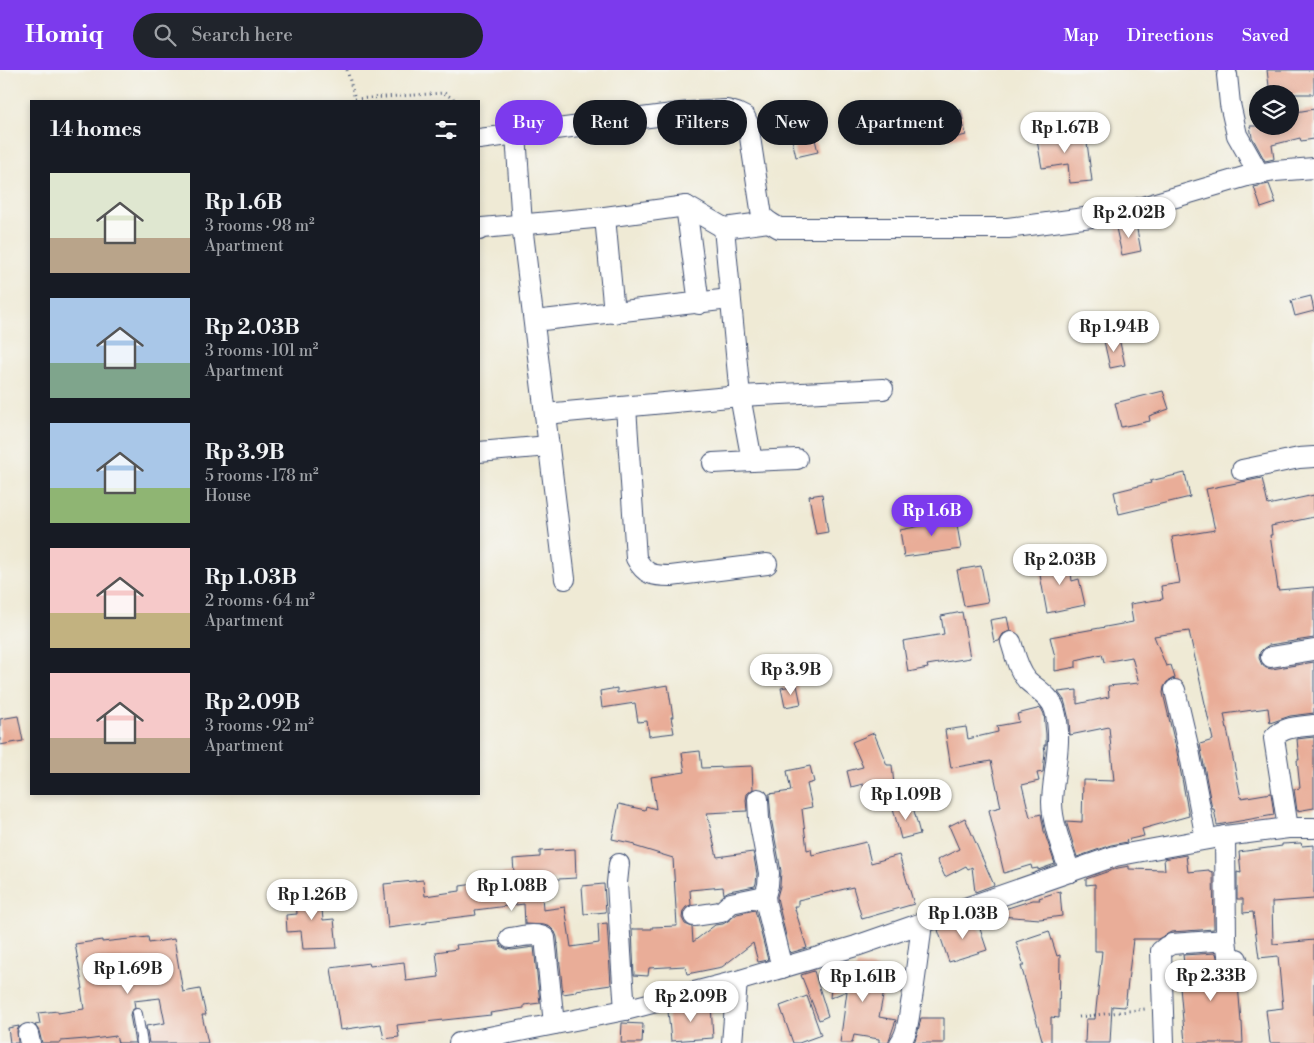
<!DOCTYPE html>
<html lang="en">
<head>
<meta charset="utf-8">
<style>
  :root { --surface:#171b24; --page:#20242c; --text:#f1f3f6; --muted:#9ea1a6; --accent:#7c3aed }
  body { margin:0; font-family:"Libre Bodoni",serif; background:var(--page); color:var(--text); height:100vh; display:flex; flex-direction:column; font-size:19px; white-space:nowrap }
  * { box-sizing:border-box; margin:0 }
  p { font-size:16px; color:var(--muted) }
  .icon { flex:none; width:28px; height:28px; fill:none; stroke:currentColor; stroke-width:2; stroke-linecap:round; stroke-linejoin:round }
  .map { position:relative; flex:1; overflow:hidden }
  .drawer { position:absolute; left:30px; top:30px; width:450px; height:695px; display:flex; flex-direction:column; background:var(--surface); border-radius:0px; box-shadow:0 2px 8px #0003 }
  .drawer>* { flex:none }
  .hud { position:absolute; left:495px; top:30px; width:475px; height:45px; display:flex; gap:10px }
  .fabs { position:absolute; left:1249px; top:15px; display:grid; gap:10px }
  .fabs a { display:grid; place-items:center; width:50px; height:50px; border-radius:50%; background:var(--surface); box-shadow:0 2px 8px #0003; font-size:25px }
  .price { position:absolute; translate:-50% -42px; padding:0 11px; border-radius:18px; background:#fff; color:#222; font-size:16px; line-height:32px; filter:drop-shadow(0 1px 2px #0008) }
  .price::after { content:''; position:absolute; left:50%; top:30px; width:15px; height:11px; margin-left:-8px; background:inherit; clip-path:polygon(0 0,100% 0,50% 100%) }
  .price.selected { background:var(--accent); color:#fff }
  ul { padding:0; list-style:none }
  li { display:flex; align-items:center; gap:15px; height:125px; padding:0 20px }
  li span { display:grid; place-items:center; flex:none; width:140px; height:100px; border-radius:0px; color:#555 }
  li>.icon { margin-inline-start:auto }
  span .icon { width:60px; height:60px; fill:#fffc; stroke-width:1 }
  li b { font-size:21px }
  h2 { display:flex; justify-content:space-between; align-items:center; height:60px; padding:0 20px; font-size:21px }
  .tag { padding:0 18px; border-radius:22px; background:var(--surface); box-shadow:0 2px 8px #0003; font-size:18px; line-height:45px }
  .tag.selected { background:var(--accent); color:#fff }
  header { display:flex; align-items:center; gap:30px; box-sizing:border-box; height:70px; padding:0 25px; background:var(--accent); color:#fff }
  header strong { font-size:24px }
  nav { display:flex; gap:28px; margin-inline-start:auto; font-size:18px }
  .search { width:350px; height:45px; background:var(--page); display:flex; align-items:center; gap:12px; box-sizing:border-box; padding:0 18px; border-radius:28px; color:var(--muted); font-size:19px }
  .map>svg:first-child { display:block }
</style>
</head>
<body>
<header>
<strong>Homiq</strong>
<div class="search"><svg class="icon" aria-label="search" viewBox="0 0 24 24"><circle cx="10" cy="10" r="6"/><path d="M15 15l6 6"/></svg>Search here</div>
<nav><a>Map</a><a>Directions</a><a>Saved</a></nav>
</header>
<div class="map">
<svg width="1314" height="973" viewBox="0 0 1314 973">
  <rect width="100%" height="100%" fill="#f6f6f2"/>
  <filter id="ink" filterUnits="userSpaceOnUse"><feTurbulence type="fractalNoise" baseFrequency=".02" numOctaves="2"/><feDisplacementMap in="SourceGraphic" scale="10" xChannelSelector="R" yChannelSelector="G"/><feConvolveMatrix kernelMatrix="1 2 1 2 8 2 1 2 1" color-interpolation-filters="sRGB"/></filter>
  <filter id="wash" filterUnits="userSpaceOnUse"><feTurbulence type="fractalNoise" baseFrequency=".0096" numOctaves="4" result="noise"/><feDisplacementMap in="SourceGraphic" scale="20" xChannelSelector="R" yChannelSelector="G"/><feGaussianBlur stdDeviation="1.12" result="paint"/><feColorMatrix in="noise" values="0 0 0 0 0 0 0 0 0 0 0 0 0 0 0 0 0 1.4 0 .05"/><feComposite in="paint" operator="in"/></filter>
  <g filter="url(#wash)">
    <rect width="100%" height="100%" fill="#efead5"/>
    <g id="blocks">
      <g fill="#e9ad98">
        <polygon points="1267,0 1314,0 1314,24 1270,24"/>
        <polygon points="1314,39 1314,69 1301,71 1300,68 1272,75 1274,89 1265,91 1252,67 1250,56 1290,56 1290,43"/>
        <polygon points="961,40 966,65 950,69 944,43"/>
        <polygon points="1049,56 1052,68 1086,65 1092,111 1070,113 1068,94 1042,98 1035,59"/>
        <polygon points="814,65 818,82 796,87 792,69"/>
        <polygon points="1269,114 1276,133 1261,138 1254,117"/>
        <polygon points="1136,154 1141,181 1122,185 1116,158"/>
        <polygon points="1311,226 1314,241 1295,246 1291,231"/>
        <polygon points="1119,268 1125,295 1110,298 1104,271"/>
        <polygon points="1163,321 1169,339 1149,346 1150,351 1121,357 1115,333"/>
        <polygon points="1185,403 1190,427 1119,444 1114,422 1151,413 1150,411"/>
        <polygon points="1262,408 1268,435 1314,425 1314,447 1271,456 1272,465 1270,465 1278,519 1278,520 1314,517 1314,568 1269,575 1264,578 1260,582 1259,588 1262,595 1266,598 1272,599 1314,592 1314,643 1290,646 1270,653 1268,638 1224,644 1241,728 1271,723 1274,745 1217,755 1214,739 1212,739 1200,674 1213,670 1189,561 1154,566 1166,596 1171,595 1175,608 1172,609 1167,612 1164,617 1163,623 1177,682 1189,746 1142,759 1144,766 1126,770 1127,772 1111,775 1077,787 1066,751 1082,752 1083,710 1114,711 1109,657 1070,665 1069,650 1066,637 1064,630 1058,622 1077,620 1077,634 1109,627 1108,616 1139,613 1132,587 1104,592 1102,584 1076,590 1076,597 1055,601 1055,587 1050,567 1133,552 1130,534 1163,529 1161,516 1180,513 1172,467 1215,460 1206,419"/>
        <polygon points="822,424 828,462 816,464 809,426"/>
        <polygon points="955,442 961,479 904,487 900,460 931,454 930,447"/>
        <polygon points="1069,487 1072,511 1079,509 1085,535 1047,543 1038,494 1055,491 1055,489"/>
        <polygon points="981,496 988,532 964,536 957,500"/>
        <polygon points="962,542 970,588 927,595 928,598 908,602 903,571 944,564 941,546"/>
        <polygon points="1007,547 1010,561 1003,564 999,571 994,572 990,550"/>
        <polygon points="668,615 673,647 671,647 674,663 649,666 647,651 638,652 635,633 602,638 600,621 617,618 617,623"/>
        <polygon points="797,615 801,634 785,637 781,618"/>
        <polygon points="1041,638 1044,644 1046,664 1046,675 1044,675 1045,682 1043,702 1037,703 1039,711 1022,715 1030,747 1041,744 1044,761 1055,794 1038,800 1038,798 1032,799 1031,795 1004,803 989,740 1001,737 991,691 951,698 945,660 966,657 968,669 998,662 997,656 1019,652 1017,644"/>
        <polygon points="18,646 23,671 0,675 0,649"/>
        <polygon points="874,663 887,695 892,695 895,725 865,728 863,714 851,717 847,701 863,697 852,672"/>
        <polygon points="1314,667 1314,738 1297,741 1294,719 1300,718 1297,690 1299,690 1297,669"/>
        <polygon points="700,681 702,698 752,696 753,719 747,724 746,730 747,741 707,743 717,787 753,782 757,804 756,813 755,816 729,821 724,824 723,817 690,820 691,835 686,837 683,841 682,848 685,854 692,857 693,872 715,855 723,854 728,851 737,844 755,840 768,890 758,892 753,873 722,897 687,904 685,896 649,898 648,906 634,905 632,859 652,859 652,857 677,856 673,788 634,776 635,774 612,769 619,734 645,740 646,736 656,739 651,707 685,702 682,683"/>
        <polygon points="810,696 814,712 807,714 812,737 802,739 807,780 811,779 812,785 866,772 871,793 899,785 914,834 862,849 853,817 798,830 798,836 794,836 807,878 790,883 778,832 777,827 780,816 781,801 771,748 769,724 791,721 787,701"/>
        <polygon points="912,733 920,764 901,769 893,738"/>
        <polygon points="965,748 994,815 975,822 972,797 968,799 966,796 945,807 937,790 959,779 949,756"/>
        <polygon points="1301,773 1302,776 1314,775 1314,829 1272,832 1273,874 1314,870 1314,973 1270,973 1266,940 1283,938 1278,886 1259,888 1253,842 1243,843 1243,829 1237,829 1237,802 1241,803 1239,782 1282,776 1282,774"/>
        <polygon points="575,779 576,808 541,810 543,840 565,837 571,877 599,873 598,854 607,853 611,915 576,920 576,922 563,924 557,867 555,862 550,857 544,855 525,854 524,834 475,840 476,845 427,851 427,853 388,858 384,814 423,810 425,826 460,821 460,816 482,813 481,806 514,802 513,789 540,787 540,781"/>
        <polygon points="1186,785 1188,802 1209,800 1209,801 1213,802 1214,859 1171,862 1158,869 1133,869 1125,937 1112,936 1110,973 1085,973 1086,949 1095,949 1102,881 1095,881 1095,814 1086,815 1086,809 1118,798 1129,796 1129,799 1165,800 1164,789"/>
        <polygon points="604,814 606,842 584,844 582,816"/>
        <polygon points="320,818 323,850 334,849 337,878 303,879 301,861 287,862 286,845 297,844 295,820"/>
        <polygon points="1060,821 1062,846 1040,849 986,845 1033,830 1040,830 1039,828"/>
        <polygon points="976,847 987,880 949,892 938,860"/>
        <polygon points="1049,861 1057,886 1060,885 1059,948 1051,947 1051,973 1043,973 1021,896 1024,896 1016,872"/>
        <polygon points="148,867 149,873 174,869 183,922 200,919 206,945 202,945 208,973 149,973 146,956 165,953 160,928 134,931 135,938 131,941 130,945 135,973 118,973 116,966 86,970 86,969 61,971 61,973 42,973 39,961 35,955 40,954 38,943 58,941 58,943 84,939 81,919 83,919 75,874 102,870 102,872"/>
        <polygon points="499,871 501,876 506,879 512,880 534,877 540,933 524,935 524,938 490,943 491,945 397,955 399,967 384,969 381,954 340,960 331,898 369,893 370,896 404,892 406,911 439,907 436,882 457,879 456,875"/>
        <polygon points="1216,883 1218,891 1221,894 1229,900 1237,901 1241,952 1242,952 1243,973 1185,973 1180,917 1187,917 1183,885"/>
        <polygon points="857,894 888,900 879,947 896,950 888,973 879,973 879,969 854,965 852,973 840,973 847,921 830,928 833,898 855,901"/>
        <polygon points="814,901 828,946 819,950 801,905"/>
        <polygon points="807,926 821,965 799,973 793,973 780,936"/>
        <polygon points="711,935 713,968 671,971 668,941 683,937"/>
        <polygon points="921,948 944,948 944,973 914,973 918,961"/>
        <polygon points="622,953 643,954 642,973 621,973"/>
        <polygon points="19,956 17,961 18,973 10,973 8,958"/>
      </g>
    </g>
  </g>
  <g filter="url(#ink)">
    <use href="#blocks" fill-opacity="0" stroke="#3b4b70" stroke-width="1"/>
    <g fill="none" stroke-linecap="round" stroke-linejoin="round">
      <g stroke="#3b4b70" stroke-width="12">
        <polyline id="lane" points="137,944 142,973"/>
      </g>
      <g stroke="#3b4b70" stroke-width="22">
        <g id="street">
          <polyline points="1227,5 1230,34 1237,65 1259,104"/>
          <polyline points="516,64 522,155 565,509"/>
          <polyline points="479,69 688,42 727,40 737,43 745,47 748,54 762,146 769,152 779,158 1008,158 1122,143 1247,106 1275,101 1314,98"/>
          <polyline points="686,136 699,234"/>
          <polyline points="605,147 614,243"/>
          <polyline points="724,158 740,326 752,391 797,389"/>
          <polyline points="479,160 482,158 605,147 686,136 724,158 769,152"/>
          <polyline points="534,251 730,229"/>
          <path d="M626 337 636 488C645 505 653 506 671 506L767 494"/>
          <polyline points="545,344 740,326 883,319"/>
          <polyline points="479,382 549,376"/>
          <polyline points="713,393 752,391"/>
          <polyline points="1242,400 1299,388 1314,387"/>
          <path d="M1011 572C1015 584 1018 600 1027 610 1036 619 1052 627 1055 641 1063 671 1053 702 1052 732 1052 754 1063 781 1070 802"/>
          <polyline points="1271,587 1314,580"/>
          <polyline points="1175,620 1189,680 1206,769"/>
          <polyline points="758,729 759,749 769,803 768,815 765,826 766,834 782,898"/>
          <path d="M1288 758 1274 668C1283 656 1300 657 1314 655"/>
          <polyline points="619,794 617,813 622,899 625,940"/>
          <polyline points="694,846 721,842 731,833 765,826"/>
          <path d="M510 868C520 867 536 862 545 868L554 954"/>
          <polyline points="1226,870 1228,885 1232,888 1237,889"/>
          <polyline points="28,964 30,973"/>
          <polyline points="459,973 625,940 737,911 856,876 1115,786 1225,766 1288,758 1314,758"/>
          <polyline points="732,973 737,911"/>
          <path d="M900 973C909 962 909 942 912 928 916 903 919 878 922 853"/>
          <polyline points="1164,973 1161,881 1166,877 1172,874 1226,870 1225,766"/>
        </g>
      </g>
      <g stroke="#3b4b70" stroke-width="3" stroke-dasharray="1 4" stroke-linecap="butt">
        <polyline points="347,0 355,29 444,23 457,31"/>
        <polyline points="1079,947 1145,939"/>
      </g>
      <use href="#lane" stroke="#fff" stroke-width="10"/>
      <use href="#street" stroke="#fff" stroke-width="20"/>
    </g>
  </g>
</svg>
<div class="fabs">
<a><svg class="icon" aria-label="layers" viewBox="0 0 24 24"><path d="M12 4l9 5-9 5-9-5zM3 14l9 5 9-5"/></svg></a>
</div>
<b class="price" style="left:1065px;top:84px">Rp 1.67B</b>
<b class="price" style="left:1129px;top:169px">Rp 2.02B</b>
<b class="price" style="left:1114px;top:283px">Rp 1.94B</b>
<b class="price selected" style="left:932px;top:467px">Rp 1.6B</b>
<b class="price" style="left:1060px;top:516px">Rp 2.03B</b>
<b class="price" style="left:791px;top:626px">Rp 3.9B</b>
<b class="price" style="left:906px;top:751px">Rp 1.09B</b>
<b class="price" style="left:512px;top:842px">Rp 1.08B</b>
<b class="price" style="left:312px;top:851px">Rp 1.26B</b>
<b class="price" style="left:963px;top:870px">Rp 1.03B</b>
<b class="price" style="left:128px;top:925px">Rp 1.69B</b>
<b class="price" style="left:1211px;top:932px">Rp 2.33B</b>
<b class="price" style="left:863px;top:933px">Rp 1.61B</b>
<b class="price" style="left:691px;top:953px">Rp 2.09B</b>
<div class="hud">
<a class="tag selected">Buy</a>
<a class="tag">Rent</a>
<a class="tag">Filters</a>
<a class="tag">New</a>
<a class="tag">Apartment</a>
</div>
<section class="drawer">
<h2>14 homes<svg class="icon" aria-label="filters" viewBox="0 0 24 24"><path d="M4 7h16M4 17h16"/><circle cx="9" cy="7" r="2"/><circle cx="15" cy="17" r="2"/></svg></h2>
<ul>
<li><span style="background:linear-gradient(#dfe7d0 65%,#b9a48a 0)"><svg class="icon" aria-label="home" viewBox="0 0 24 24"><path d="M3 11l9-7 9 7M6 9v11h12V9"/></svg></span><div><b>Rp 1.6B</b><p>3 rooms · 98 m²</p><p>Apartment</p></div></li>
<li><span style="background:linear-gradient(#a9c7e8 65%,#7fa58c 0)"><svg class="icon" aria-label="home" viewBox="0 0 24 24"><path d="M3 11l9-7 9 7M6 9v11h12V9"/></svg></span><div><b>Rp 2.03B</b><p>3 rooms · 101 m²</p><p>Apartment</p></div></li>
<li><span style="background:linear-gradient(#a9c7e8 65%,#8fb573 0)"><svg class="icon" aria-label="home" viewBox="0 0 24 24"><path d="M3 11l9-7 9 7M6 9v11h12V9"/></svg></span><div><b>Rp 3.9B</b><p>5 rooms · 178 m²</p><p>House</p></div></li>
<li><span style="background:linear-gradient(#f6c9c9 65%,#c2b280 0)"><svg class="icon" aria-label="home" viewBox="0 0 24 24"><path d="M3 11l9-7 9 7M6 9v11h12V9"/></svg></span><div><b>Rp 1.03B</b><p>2 rooms · 64 m²</p><p>Apartment</p></div></li>
<li><span style="background:linear-gradient(#f6c9c9 65%,#b9a48a 0)"><svg class="icon" aria-label="home" viewBox="0 0 24 24"><path d="M3 11l9-7 9 7M6 9v11h12V9"/></svg></span><div><b>Rp 2.09B</b><p>3 rooms · 92 m²</p><p>Apartment</p></div></li>
</ul>
</section>
</div>
</body>
</html>
